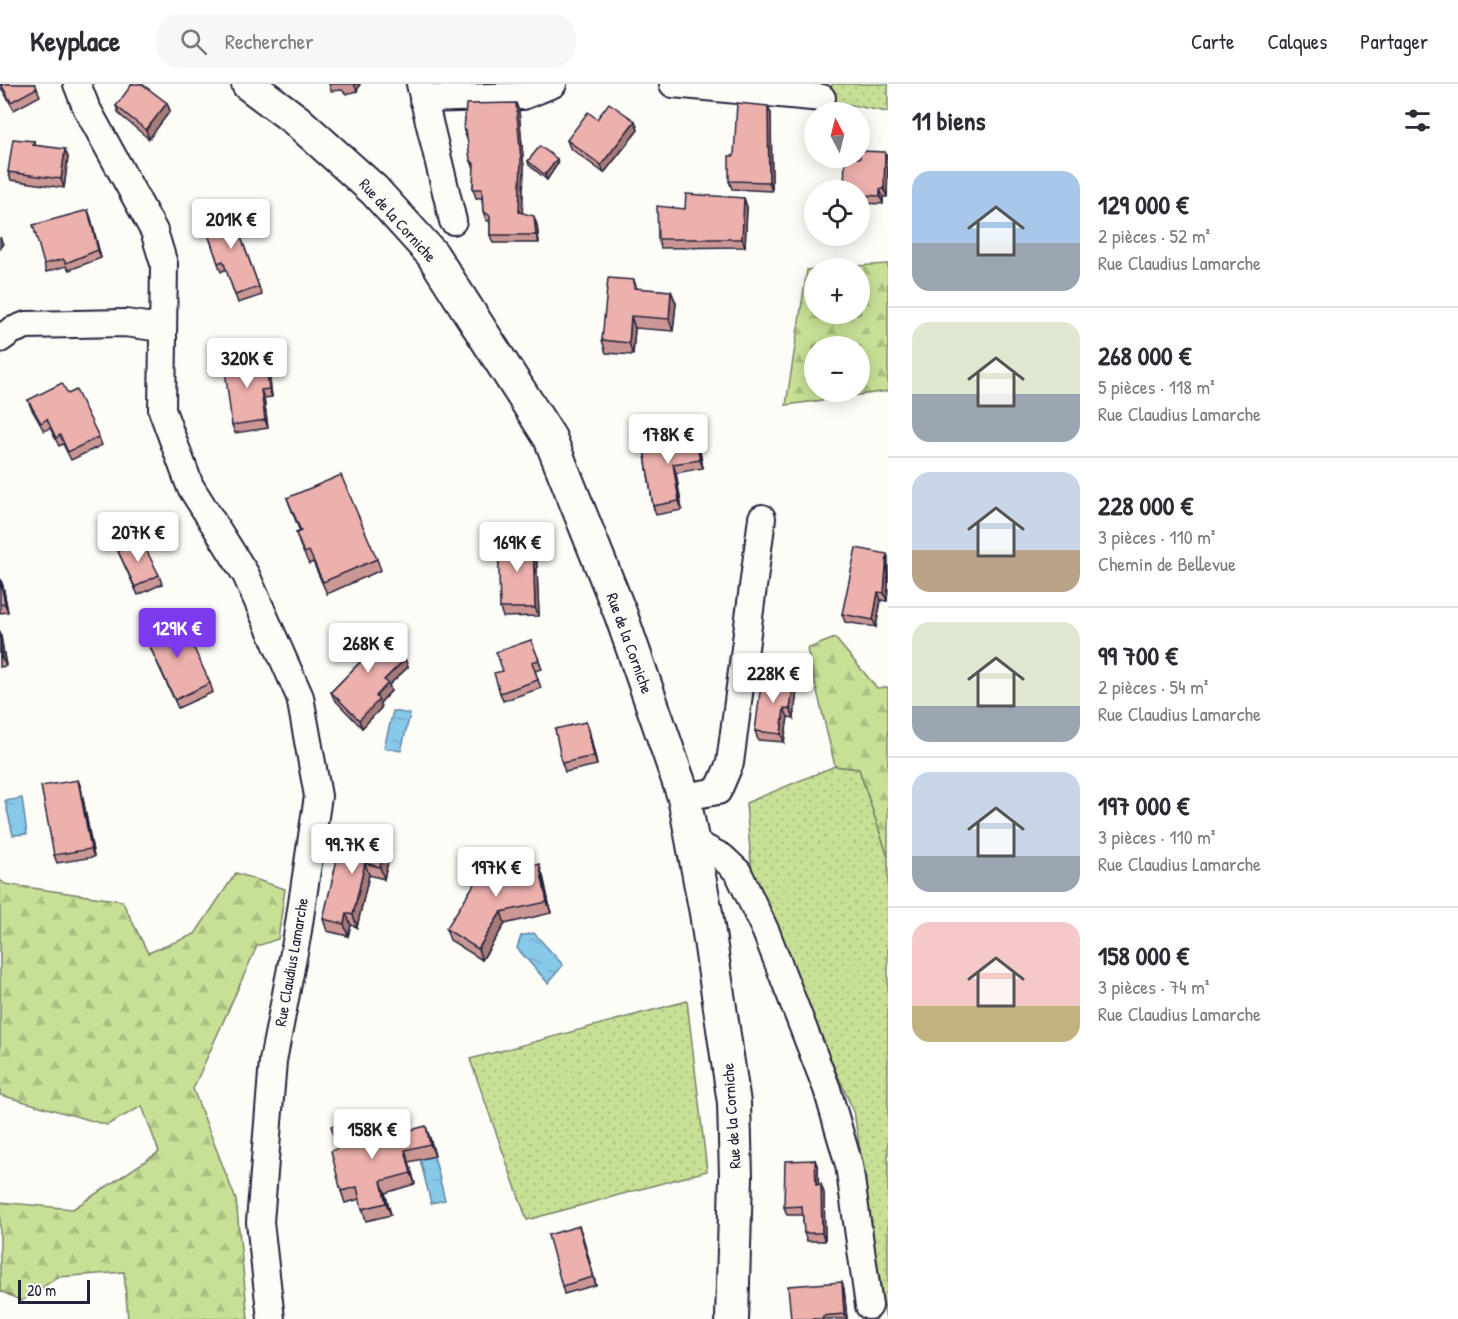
<!DOCTYPE html>
<html lang="fr">
<head>
<meta charset="utf-8">
<style>
  :root { --surface:#fff; --page:#f7f7f7; --text:#2b2b33; --muted:#7c7c81; --line:#e1e1e2; --accent:#7c3aed }
  body { margin:0; font-family:"Patrick Hand",sans-serif; background:var(--page); color:var(--text); height:100vh; display:flex; flex-direction:column; font-size:22px; white-space:nowrap }
  * { box-sizing:border-box; margin:0 }
  p { font-size:20px; color:var(--muted) }
  .icon { flex:none; width:33px; height:33px; fill:none; stroke:currentColor; stroke-width:2; stroke-linecap:round; stroke-linejoin:round }
  .map { position:relative; flex:1; overflow:hidden }
  .panel { display:flex; flex-direction:column; background:var(--surface); width:570px }
  .panel>* { flex:none }
  .needle { width:39px; rotate:353deg }
  .tools { position:absolute; left:804px; top:18px; display:grid; gap:12px }
  .tools a { display:grid; place-items:center; width:66px; height:66px; border-radius:50%; background:var(--surface); box-shadow:0 3px 15px #0003; font-size:30px }
  .scale { position:absolute; left:18px; bottom:15px; width:72px; box-sizing:border-box; padding-left:6px; border:3px solid #22223b; border-top:0; font-size:16px; line-height:21px; white-space:nowrap; color:#22223b; -webkit-text-stroke:4px #fdfcf7; paint-order:stroke }
  .price { position:absolute; translate:-50% -51px; padding:0 14px; border-radius:6px; background:#fff; color:#222; font-size:20px; line-height:39px; filter:drop-shadow(0 2px 3px #0008) }
  .price::after { content:''; position:absolute; left:50%; top:36px; width:18px; height:14px; margin-left:-9px; background:inherit; clip-path:polygon(0 0,100% 0,50% 100%) }
  .price.current { background:var(--accent); color:#fff }
  ul { padding:0; list-style:none }
  li { display:flex; align-items:center; gap:18px; height:150px; padding:0 24px }
  li+li { border-top:2px solid var(--line) }
  li span { display:grid; place-items:center; flex:none; width:168px; height:120px; border-radius:18px; color:#555 }
  li>.icon { margin-inline-start:auto }
  span .icon { width:72px; height:72px; fill:#fffc; stroke-width:1 }
  li b { font-size:26px }
  h2 { display:flex; justify-content:space-between; align-items:center; height:72px; padding:0 24px; font-size:26px }
  header { display:flex; align-items:center; gap:36px; box-sizing:border-box; height:84px; padding:0 30px; background:var(--surface); border-bottom:2px solid var(--line) }
  header strong { font-size:28px }
  nav { display:flex; gap:33px; margin-inline-start:auto; font-size:21px }
  .search { width:420px; height:54px; background:var(--page); display:flex; align-items:center; gap:15px; box-sizing:border-box; padding:0 21px; border-radius:24px; color:var(--muted); font-size:22px }
  main { display:flex; flex:1; min-height:0 }
  .map>svg:first-child { display:block }
</style>
</head>
<body>
<header>
<strong>Keyplace</strong>
<div class="search"><svg class="icon" aria-label="search" viewBox="0 0 24 24"><circle cx="10" cy="10" r="6"/><path d="M15 15l6 6"/></svg>Rechercher</div>
<nav><a>Carte</a><a>Calques</a><a>Partager</a></nav>
</header>
<main>
<div class="map">
<svg width="888" height="1235" viewBox="0 0 888 1235">
  <defs>
    <pattern id="grass-dots" width="8" height="8" patternUnits="userSpaceOnUse" patternTransform="scale(1.5)"><rect width="8" height="8" fill="#c8e096"/><path d="M2 2h.1M6 6h.1" fill="none" stroke="#acc082" stroke-width="1.8" stroke-linecap="round"/></pattern>
    <pattern id="forest-firs" width="22" height="20" patternUnits="userSpaceOnUse" patternTransform="scale(1.5)"><rect width="22" height="20" fill="#c8e096"/><path d="M5 1l3.5 6h-7zM16 11l3.5 6h-7z" fill="#acc082"/></pattern>
    <pattern id="water-ripples" width="26" height="14" patternUnits="userSpaceOnUse" patternTransform="scale(1.5)"><rect width="26" height="14" fill="#88c8e9"/><path d="M2 4q2-2 4 0t4 0M15 11q2-2 4 0t4 0" fill="none" stroke="#75acc9"/></pattern>
  </defs>
  <rect width="100%" height="100%" fill="#fdfcf7"/>
  <filter id="ink" filterUnits="userSpaceOnUse"><feTurbulence type="fractalNoise" baseFrequency=".0167" numOctaves="2"/><feDisplacementMap in="SourceGraphic" scale="12" xChannelSelector="R" yChannelSelector="G"/><feConvolveMatrix kernelMatrix="1 2 1 2 8 2 1 2 1" color-interpolation-filters="sRGB"/></filter>
  <g filter="url(#ink)">
    <g fill="url(#grass-dots)" stroke="#758168" stroke-width="1.5">
      <polygon points="832,0 888,0 888,28 829,17"/>
      <polygon points="835,682 859,685 888,773 888,1235 886,1235 854,1028 753,801 746,719"/>
      <polygon points="687,917 707,1087 527,1136 470,975"/>
    </g>
    <g fill="url(#forest-firs)" stroke="#758168" stroke-width="1.5" fill-rule="evenodd">
      <path d="M888 180V307L786 321 807 186 814 185V230H860V184H824ZM814 262H860V308H814Z"/>
      <polygon points="835,554 877,604 888,603 888,773 859,685 835,682 807,565"/>
      <polygon points="236,789 285,805 278,855 257,862 193,1005 236,1116 248,1235 128,1235 124,1188 58,1193 22,1217 0,1207 0,1118 73,1125 159,1068 142,1022 107,1041 0,1011 0,796 5,800 122,817 148,869 195,850"/>
    </g>
    <g fill="url(#water-ripples)" stroke="#5f86a3" stroke-width="1.5">
      <polygon points="393,627 410,630 401,667 384,664"/>
      <polygon points="22,714 27,750 13,751 5,717"/>
      <polygon points="534,849 563,881 548,899 517,864 521,852"/>
      <polygon points="434,1072 445,1116 431,1119 420,1075"/>
    </g>
    <g fill="none" stroke-linecap="round" stroke-linejoin="round">
      <g stroke="#22223b" stroke-width="30">
        <g id="minor">
          <polyline points="77,0 86,23 154,147 164,180 162,326 190,402 246,491 300,613 318,712 297,853 273,977 260,1138 271,1235"/>
          <polyline points="420,0 453,137"/>
          <polyline points="673,0 822,14"/>
          <polyline points="423,15 523,12 553,0"/>
          <polyline points="0,255 11,247 26,241 125,239 161,244"/>
          <polyline points="684,713 718,707 730,679 762,434"/>
          <polyline points="693,758 722,773 738,788 766,848 827,1005 849,1081 869,1222"/>
        </g>
      </g>
      <g stroke="#22223b" stroke-width="36">
        <polyline id="major" points="248,0 296,36 374,106 432,170 550,354 621,531 684,713 706,829 734,1019 736,1093 732,1235"/>
      </g>
      <use href="#minor" stroke="#fdfcf7" stroke-width="26"/>
      <use href="#major" stroke="#fdfcf7" stroke-width="32"/>
    </g>
    <g fill="#cb9795" stroke="#22223b" stroke-width="1.5">
      <polygon points="0,0 35,0 40,12 14,26 2,5 0,6"/>
      <polygon points="329,0 360,0 357,7 346,10 342,6 331,7"/>
      <polygon points="167,19 170,27 149,55 119,30 116,22"/>
      <polygon points="519,27 524,85 522,129 537,141 539,159 493,159 490,151 490,138 486,136 483,127 482,114 476,114 473,105 474,84 470,75 468,55 467,55 464,47"/>
      <polygon points="771,30 772,107 732,105 729,97"/>
      <polygon points="597,35 635,37 638,46 604,89 570,64 567,56"/>
      <polygon points="34,57 35,62 68,73 64,104 11,96 8,88"/>
      <polygon points="888,76 887,113 883,113 883,120 860,119 860,106"/>
      <polygon points="528,77 558,79 547,96 529,81"/>
      <polygon points="744,114 747,123 745,163 661,164 658,155 685,125"/>
      <polygon points="230,123 262,211 238,219 226,185 221,188 202,132"/>
      <polygon points="88,126 101,174 69,186 66,182 46,188 44,180"/>
      <polygon points="634,196 637,205 671,207 676,219 673,247 635,244 633,271 606,269 602,256"/>
      <polygon points="268,280 272,313 264,314 268,344 235,349 232,341"/>
      <polygon points="68,310 99,353 102,361 71,376 63,360 59,362 50,344 44,347 31,324 28,316"/>
      <polygon points="643,358 698,358 703,384 676,389 682,426 656,431 653,422"/>
      <polygon points="287,414 377,475 381,486 327,510 313,478 309,480 300,461 296,449 300,448"/>
      <polygon points="536,463 539,532 503,533 500,524"/>
      <polygon points="118,467 159,491 162,500 138,511"/>
      <polygon points="888,473 888,501 887,517 881,516 876,543 845,538 842,530"/>
      <polygon points="0,494 3,502 8,528 0,529"/>
      <polygon points="0,547 6,582 0,583"/>
      <polygon points="144,550 210,599 213,608 178,624"/>
      <polygon points="531,556 542,585 535,587 541,604 503,617 500,609 503,587"/>
      <polygon points="381,557 405,575 408,583 389,601 391,607 380,619 381,624 362,644 334,615 331,608 364,574 354,565 352,558"/>
      <polygon points="797,605 794,634 788,633 784,658 758,656 755,647"/>
      <polygon points="586,638 589,646 597,681 565,688 562,679"/>
      <polygon points="78,696 81,704 94,773 57,779 54,771"/>
      <polygon points="387,753 391,765 384,795 369,791 357,843 351,841 348,852 327,847 323,835 351,769"/>
      <polygon points="508,769 514,786 543,792 551,829 505,840 482,876 450,856 446,845"/>
      <polygon points="356,1036 363,1059 430,1054 435,1072 409,1078 415,1100 385,1109 391,1131 366,1137 360,1115 345,1119 341,1107 337,1065"/>
      <polygon points="815,1076 818,1084 818,1101 824,1109 825,1157 807,1157 804,1149 803,1131 787,1131 784,1123"/>
      <polygon points="582,1150 596,1201 564,1210 562,1202"/>
      <polygon points="844,1205 847,1235 791,1235"/>
    </g>
    <g fill="#a57b79" stroke="#22223b" stroke-width="1.5">
      <polygon points="354,0 360,0 357,7"/>
      <polygon points="167,19 170,27 149,55 146,46"/>
      <polygon points="516,19 519,27 524,85 522,136 519,128"/>
      <polygon points="768,22 771,30 772,107 769,98"/>
      <polygon points="635,37 638,46 604,89 601,81"/>
      <polygon points="65,65 68,73 64,104 61,95"/>
      <polygon points="885,68 888,76 887,113 884,105"/>
      <polygon points="557,75 558,79 547,96 545,91"/>
      <polygon points="880,105 883,113 883,120 880,112"/>
      <polygon points="744,114 747,123 745,163 742,155"/>
      <polygon points="88,126 91,134 101,174 98,166"/>
      <polygon points="534,132 537,141 539,159 536,151"/>
      <polygon points="0,153 3,160 0,165"/>
      <polygon points="671,207 676,219 673,247 669,235"/>
      <polygon points="631,232 635,244 633,271 629,259"/>
      <polygon points="265,272 268,280 272,313 269,305"/>
      <polygon points="261,306 264,314 268,344 265,336"/>
      <polygon points="695,350 698,358 703,384 700,376"/>
      <polygon points="673,380 676,389 682,426 679,417"/>
      <polygon points="533,454 536,463 539,532 535,524"/>
      <polygon points="887,470 888,501 887,517 884,509"/>
      <polygon points="0,494 3,502 8,528 5,520"/>
      <polygon points="878,508 881,516 876,543 873,536"/>
      <polygon points="0,547 6,582 2,574 0,558"/>
      <polygon points="405,575 408,583 389,601 391,607 380,619 381,624 362,644 359,636 376,612 384,596"/>
      <polygon points="794,596 797,605 794,634 790,625"/>
      <polygon points="784,624 788,633 784,658 781,650"/>
      <polygon points="586,638 589,646 597,681 594,672"/>
      <polygon points="78,696 81,704 94,773 91,765"/>
      <polygon points="387,753 391,765 384,795 380,783"/>
      <polygon points="365,779 369,791 357,843 353,831"/>
      <polygon points="539,780 543,792 551,829 547,818"/>
      <polygon points="501,828 505,840 482,876 478,865"/>
      <polygon points="346,829 351,841 348,852 344,840"/>
      <polygon points="356,1036 360,1048 366,1071 362,1059"/>
      <polygon points="426,1042 430,1054 435,1072 430,1060"/>
      <polygon points="405,1066 409,1078 415,1100 411,1089"/>
      <polygon points="815,1076 818,1084 819,1109 816,1101"/>
      <polygon points="381,1097 385,1109 391,1131 386,1119"/>
      <polygon points="821,1100 824,1109 825,1157 822,1149"/>
      <polygon points="579,1142 582,1150 596,1201 593,1193"/>
      <polygon points="842,1198 844,1205 847,1235 844,1230"/>
    </g>
    <g fill="#ecb0ad" stroke="#22223b" stroke-width="1.5">
      <polygon points="1,0 35,0 37,4 11,18"/>
      <polygon points="132,0 142,0 167,19 146,46 116,22"/>
      <polygon points="516,19 521,76 519,128 534,132 536,151 490,151 490,132 483,127 482,105 473,105 474,80 470,75 466,46 464,47 466,20"/>
      <polygon points="609,19 635,37 601,81 567,56 588,28 597,35"/>
      <polygon points="737,19 768,22 769,98 729,97 729,72 734,72"/>
      <polygon points="13,55 34,57 33,61 65,65 61,95 8,88"/>
      <polygon points="540,62 557,75 545,91 528,77"/>
      <polygon points="860,67 885,68 884,105 880,105 880,112 860,111 860,106 844,106 845,74 860,74"/>
      <polygon points="686,110 744,114 742,155 658,155 657,122 685,125"/>
      <polygon points="230,123 259,203 235,211 223,177 218,179 202,132"/>
      <polygon points="88,126 98,166 66,179 63,175 44,180 33,141"/>
      <polygon points="608,194 634,196 634,204 671,207 669,235 631,232 629,259 602,256"/>
      <polygon points="265,272 269,305 261,306 265,336 232,341 224,278"/>
      <polygon points="62,299 68,310 76,306 99,353 68,368 60,351 56,354 47,335 41,339 28,316"/>
      <polygon points="695,350 700,376 673,380 679,417 653,422 643,358"/>
      <polygon points="341,391 377,475 323,498 309,467 304,469 296,449 301,447 287,414"/>
      <polygon points="533,454 535,524 500,524 498,455"/>
      <polygon points="141,456 159,491 135,503 118,467"/>
      <polygon points="856,464 887,470 884,509 878,508 873,536 842,530"/>
      <polygon points="0,495 5,520 0,520"/>
      <polygon points="180,534 210,599 175,616 144,550"/>
      <polygon points="366,543 381,557 384,554 405,575 384,596 388,599 376,612 379,616 359,636 331,608 366,572 352,558"/>
      <polygon points="531,556 539,576 532,578 538,596 500,609 494,589 503,587 496,568"/>
      <polygon points="0,558 2,574 0,574"/>
      <polygon points="762,593 794,596 790,625 784,624 781,650 755,647"/>
      <polygon points="586,638 594,672 562,679 555,645"/>
      <polygon points="78,696 91,765 54,771 41,702"/>
      <polygon points="356,746 387,753 380,783 365,779 353,831 346,829 344,840 323,835 339,767 351,769"/>
      <polygon points="508,769 513,787 539,780 547,818 501,828 478,865 446,845 483,786 481,776"/>
      <polygon points="356,1036 362,1059 426,1042 430,1060 405,1066 411,1089 381,1097 386,1119 362,1125 357,1103 341,1107 331,1067 337,1065 331,1042"/>
      <polygon points="815,1076 816,1101 821,1100 822,1149 804,1149 802,1122 784,1123 785,1077"/>
      <polygon points="579,1142 593,1193 562,1202 548,1151"/>
      <polygon points="842,1198 844,1230 823,1232 823,1235 791,1235 788,1202"/>
    </g>
  </g>
  <g text-anchor="middle" stroke-width="5" stroke-linejoin="round" paint-order="stroke">
    <g font-size="16" fill="#22223b" stroke="#fdfcf7">
      <text transform="translate(398 136) rotate(48)" y="6">Rue de la Corniche</text>
      <text transform="translate(630 559) rotate(70)" y="6">Rue de la Corniche</text>
      <text transform="translate(291 878) rotate(-80)" y="6">Rue Claudius Lamarche</text>
      <text transform="translate(731 1032) rotate(-94)" y="6">Rue de la Corniche</text>
    </g>
  </g>
</svg>
<div class="tools">
<a><svg class="needle" viewBox="-14 -14 28 28"><path d="M0-13l5 13h-10z" fill="#e53935"/><path d="M0 13l5-13h-10z" fill="#7c7c81"/></svg></a>
<a><svg class="icon" aria-label="locate" viewBox="0 0 24 24"><circle cx="12" cy="12" r="6"/><path d="M12 2v4M12 18v4M2 12h4M18 12h4"/></svg></a>
<a>+</a>
<a>−</a>
</div>
<div class="scale">20 m</div>
<b class="price" style="left:231px;top:166px">201K €</b>
<b class="price" style="left:247px;top:305px">320K €</b>
<b class="price" style="left:668px;top:381px">178K €</b>
<b class="price" style="left:138px;top:479px">207K €</b>
<b class="price" style="left:517px;top:489px">169K €</b>
<b class="price current" style="left:177px;top:575px">129K €</b>
<b class="price" style="left:368px;top:590px">268K €</b>
<b class="price" style="left:773px;top:620px">228K €</b>
<b class="price" style="left:352px;top:791px">99.7K €</b>
<b class="price" style="left:496px;top:814px">197K €</b>
<b class="price" style="left:372px;top:1076px">158K €</b>
</div>
<section class="panel">
<h2>11 biens<svg class="icon" aria-label="filters" viewBox="0 0 24 24"><path d="M4 7h16M4 17h16"/><circle cx="9" cy="7" r="2"/><circle cx="15" cy="17" r="2"/></svg></h2>
<ul>
<li><span style="background:linear-gradient(#a9c7e8 60%,#9aa5b1 0)"><svg class="icon" aria-label="home" viewBox="0 0 24 24"><path d="M3 11l9-7 9 7M6 9v11h12V9"/></svg></span><div><b>129 000 €</b><p>2 pièces · 52 m²</p><p>Rue Claudius Lamarche</p></div></li>
<li><span style="background:linear-gradient(#dfe7d0 60%,#9aa5b1 0)"><svg class="icon" aria-label="home" viewBox="0 0 24 24"><path d="M3 11l9-7 9 7M6 9v11h12V9"/></svg></span><div><b>268 000 €</b><p>5 pièces · 118 m²</p><p>Rue Claudius Lamarche</p></div></li>
<li><span style="background:linear-gradient(#c9d6e8 65%,#b9a48a 0)"><svg class="icon" aria-label="home" viewBox="0 0 24 24"><path d="M3 11l9-7 9 7M6 9v11h12V9"/></svg></span><div><b>228 000 €</b><p>3 pièces · 110 m²</p><p>Chemin de Bellevue</p></div></li>
<li><span style="background:linear-gradient(#dfe7d0 70%,#9aa5b1 0)"><svg class="icon" aria-label="home" viewBox="0 0 24 24"><path d="M3 11l9-7 9 7M6 9v11h12V9"/></svg></span><div><b>99 700 €</b><p>2 pièces · 54 m²</p><p>Rue Claudius Lamarche</p></div></li>
<li><span style="background:linear-gradient(#c9d6e8 70%,#9aa5b1 0)"><svg class="icon" aria-label="home" viewBox="0 0 24 24"><path d="M3 11l9-7 9 7M6 9v11h12V9"/></svg></span><div><b>197 000 €</b><p>3 pièces · 110 m²</p><p>Rue Claudius Lamarche</p></div></li>
<li><span style="background:linear-gradient(#f6c9c9 70%,#c2b280 0)"><svg class="icon" aria-label="home" viewBox="0 0 24 24"><path d="M3 11l9-7 9 7M6 9v11h12V9"/></svg></span><div><b>158 000 €</b><p>3 pièces · 74 m²</p><p>Rue Claudius Lamarche</p></div></li>
</ul>
</section>
</main>
</body>
</html>
